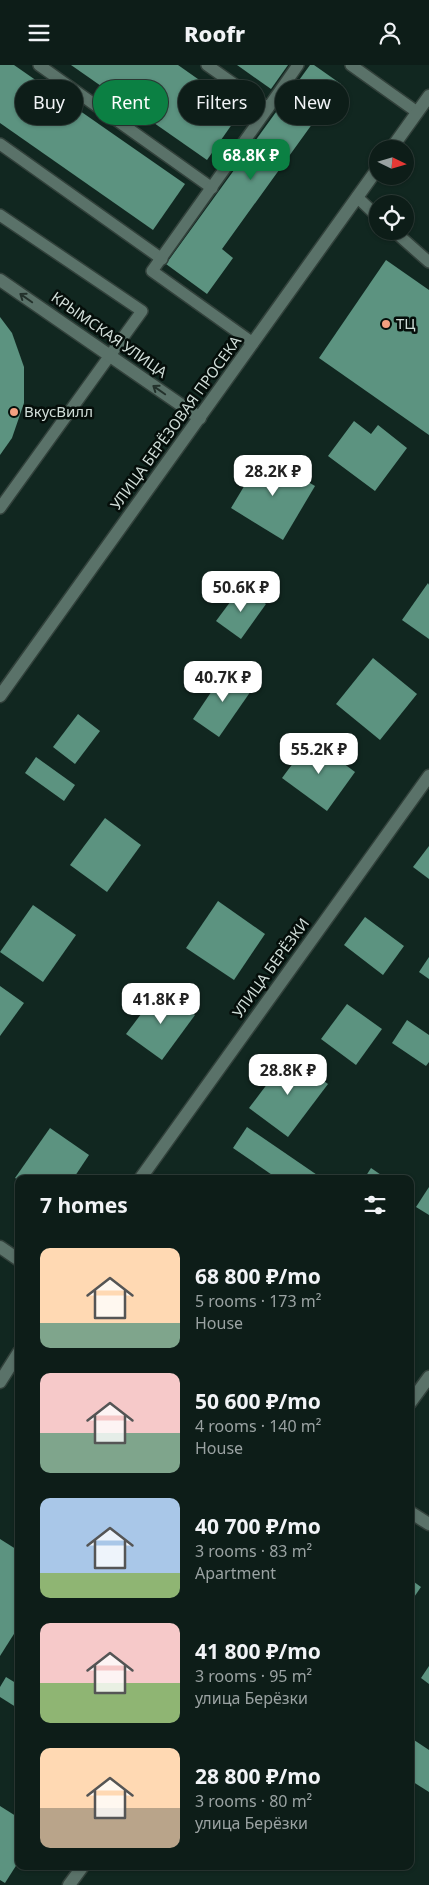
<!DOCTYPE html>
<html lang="en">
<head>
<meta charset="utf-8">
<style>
  :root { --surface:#0d1d18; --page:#162621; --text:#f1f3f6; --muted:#9aa2a2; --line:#2d3b37; --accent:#0b8043 }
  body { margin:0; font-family:"Noto Sans",sans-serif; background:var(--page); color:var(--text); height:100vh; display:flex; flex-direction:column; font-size:19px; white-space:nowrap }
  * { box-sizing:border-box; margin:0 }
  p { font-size:16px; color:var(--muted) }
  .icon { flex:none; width:28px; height:28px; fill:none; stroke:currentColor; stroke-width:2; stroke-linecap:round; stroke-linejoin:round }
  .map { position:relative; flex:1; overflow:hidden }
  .details { position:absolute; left:15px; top:1110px; width:399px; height:695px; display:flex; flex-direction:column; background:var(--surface); border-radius:10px; box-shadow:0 1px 4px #0004,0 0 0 1px var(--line) }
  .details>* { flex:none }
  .banner { position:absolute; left:15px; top:15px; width:400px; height:45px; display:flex; gap:10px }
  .needle { width:32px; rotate:95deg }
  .controls { position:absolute; left:369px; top:75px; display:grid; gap:10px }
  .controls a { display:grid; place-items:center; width:45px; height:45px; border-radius:50%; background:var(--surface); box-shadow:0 1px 4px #0004,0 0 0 1px var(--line); font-size:25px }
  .price { position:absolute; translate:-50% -42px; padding:0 11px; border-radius:10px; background:#fff; color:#222; font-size:16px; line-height:32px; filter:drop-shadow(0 1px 2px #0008) }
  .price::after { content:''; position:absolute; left:50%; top:30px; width:15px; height:11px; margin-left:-8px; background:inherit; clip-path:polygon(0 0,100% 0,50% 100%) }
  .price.on { background:var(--accent); color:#fff }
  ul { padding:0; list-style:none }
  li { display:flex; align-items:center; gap:15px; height:125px; padding:0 25px }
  li span { display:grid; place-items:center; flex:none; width:140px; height:100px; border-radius:10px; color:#555 }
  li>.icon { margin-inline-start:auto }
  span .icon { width:60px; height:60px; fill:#fffc; stroke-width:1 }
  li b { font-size:21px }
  h2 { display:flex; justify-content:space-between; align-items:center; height:60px; padding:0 25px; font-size:21px }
  .chip { padding:0 18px; border-radius:22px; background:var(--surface); box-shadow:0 1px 4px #0004,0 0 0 1px var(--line); font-size:18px; line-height:45px }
  .chip.on { background:var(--accent); color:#fff }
  header { display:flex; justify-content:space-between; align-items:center; height:65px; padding:0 25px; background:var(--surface); font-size:22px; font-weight:800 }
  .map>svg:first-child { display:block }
</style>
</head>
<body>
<header><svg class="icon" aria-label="menu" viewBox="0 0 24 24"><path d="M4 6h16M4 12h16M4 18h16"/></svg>Roofr<svg class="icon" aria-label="person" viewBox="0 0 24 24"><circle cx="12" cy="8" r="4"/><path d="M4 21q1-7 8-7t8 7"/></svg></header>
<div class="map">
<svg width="429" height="1820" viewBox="0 0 429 1820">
  <rect width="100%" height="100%" fill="#112720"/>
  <g fill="#5c9380">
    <polygon points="0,0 14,0 185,119 153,165 0,58"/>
    <polygon points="71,0 178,0 242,45 207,95"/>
    <polygon points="237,0 288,0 271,24"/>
    <polygon points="310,0 314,0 341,19 222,184 233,193 207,229 166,199"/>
    <polygon points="386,195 429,225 429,370 319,293"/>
    <polygon points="0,252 12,268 24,302 24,338 12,373 0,390"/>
    <polygon points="354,356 371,369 378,360 407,383 375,426 328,391"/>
    <polygon points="263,390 315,421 283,475 231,443"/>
    <polygon points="428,518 429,520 429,574 402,555"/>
    <polygon points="242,521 266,539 241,574 216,556"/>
    <polygon points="373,593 417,629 380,675 336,639"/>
    <polygon points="226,605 253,623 219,672 193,654"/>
    <polygon points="78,649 100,666 75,699 53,682"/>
    <polygon points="311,674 355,707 327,746 282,713"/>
    <polygon points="36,692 75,720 64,736 25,708"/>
    <polygon points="105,753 141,780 107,827 70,800"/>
    <polygon points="429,781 429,814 413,802"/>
    <polygon points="218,836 265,869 234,915 186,883"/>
    <polygon points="33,840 76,870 43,917 0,887"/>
    <polygon points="365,852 404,881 383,910 344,880"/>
    <polygon points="429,892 429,914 419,907"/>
    <polygon points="0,921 24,938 0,971"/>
    <polygon points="160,924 195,950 162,995 126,969"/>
    <polygon points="347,939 382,964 356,1000 321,974"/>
    <polygon points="407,955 429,970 429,997 426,1001 392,978"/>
    <polygon points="289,990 328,1019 288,1072 249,1043"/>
    <polygon points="247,1062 323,1114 278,1114 233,1083"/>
    <polygon points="50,1063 89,1090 73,1114 19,1115 15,1113"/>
    <polygon points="371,1103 387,1114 364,1114"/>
    <polygon points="429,1122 429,1150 416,1142"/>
    <polygon points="0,1474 19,1486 19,1561 0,1591"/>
    <polygon points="410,1514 421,1522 410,1538"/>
    <polygon points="429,1601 429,1619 421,1613"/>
    <polygon points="6,1612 19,1620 19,1644 0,1632 0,1622"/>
    <polygon points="411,1673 429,1685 429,1727 410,1715"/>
    <polygon points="0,1741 19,1753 19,1796 5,1818 0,1815"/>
  </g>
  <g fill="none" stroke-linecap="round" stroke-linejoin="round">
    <g stroke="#32413b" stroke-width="14">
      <g id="lane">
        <polyline points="39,0 212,123"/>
        <polyline points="207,0 268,43 298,0"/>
        <polyline points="351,0 417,47"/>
        <polyline points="0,79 162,194"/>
        <polyline points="357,132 378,152"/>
        <polyline points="0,150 142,246 0,443"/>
        <polyline points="394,166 429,197"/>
        <polyline points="253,278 152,206 268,43"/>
      </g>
    </g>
    <g stroke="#32413b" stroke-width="15">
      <g id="street">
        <polyline points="391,84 429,31"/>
        <polyline points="0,215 200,353"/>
        <polyline points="0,631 378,103"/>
        <polyline points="140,1114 429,711"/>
        <polyline points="0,1182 19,1195"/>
        <polyline points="0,1317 19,1287"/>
        <polyline points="410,1338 429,1312"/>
        <polyline points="410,1447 429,1459"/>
        <polyline points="69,1820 83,1801"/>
      </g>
    </g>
    <use href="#lane" stroke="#5a7269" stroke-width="11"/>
    <use href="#street" stroke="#5a7269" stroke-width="12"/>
  </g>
  <defs><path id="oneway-shaft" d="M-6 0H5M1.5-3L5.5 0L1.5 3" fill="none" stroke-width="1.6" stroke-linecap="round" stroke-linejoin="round" transform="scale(1.25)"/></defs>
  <g stroke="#23312b">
    <use href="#oneway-shaft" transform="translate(26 233) rotate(-145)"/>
    <use href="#oneway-shaft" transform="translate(159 325) rotate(-145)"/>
  </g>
  <g fill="#f3a081" stroke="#050e0a" stroke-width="2">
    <circle cx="386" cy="259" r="5"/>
    <circle cx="14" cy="347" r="5"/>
  </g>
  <g text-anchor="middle" stroke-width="5" stroke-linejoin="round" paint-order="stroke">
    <g font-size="15" fill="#d0ddd8" stroke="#050e0a" text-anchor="start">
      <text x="396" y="264">ТЦ</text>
      <text x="24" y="352">ВкусВилл</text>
    </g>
    <g font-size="15" fill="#d0ddd8" stroke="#050e0a">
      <text transform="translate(109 270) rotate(35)" y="5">КРЫМСКАЯ УЛИЦА</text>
      <text transform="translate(176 358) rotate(-54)" y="5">УЛИЦА БЕРЁЗОВАЯ ПРОСЕКА</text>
      <text transform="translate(271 903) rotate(-54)" y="5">УЛИЦА БЕРЁЗКИ</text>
    </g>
  </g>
</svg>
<div class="controls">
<a><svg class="needle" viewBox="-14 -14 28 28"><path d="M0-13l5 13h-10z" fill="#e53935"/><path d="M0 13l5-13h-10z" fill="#9aa2a2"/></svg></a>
<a><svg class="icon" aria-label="locate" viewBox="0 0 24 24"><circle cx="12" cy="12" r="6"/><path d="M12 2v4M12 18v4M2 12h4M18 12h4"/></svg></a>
</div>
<b class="price on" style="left:251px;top:116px">68.8K ₽</b>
<b class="price" style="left:273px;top:432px">28.2K ₽</b>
<b class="price" style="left:241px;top:548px">50.6K ₽</b>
<b class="price" style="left:223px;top:638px">40.7K ₽</b>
<b class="price" style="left:319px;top:710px">55.2K ₽</b>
<b class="price" style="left:161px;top:960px">41.8K ₽</b>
<b class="price" style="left:288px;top:1031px">28.8K ₽</b>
<div class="banner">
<a class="chip">Buy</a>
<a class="chip on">Rent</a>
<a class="chip">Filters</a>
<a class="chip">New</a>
</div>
<section class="details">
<h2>7 homes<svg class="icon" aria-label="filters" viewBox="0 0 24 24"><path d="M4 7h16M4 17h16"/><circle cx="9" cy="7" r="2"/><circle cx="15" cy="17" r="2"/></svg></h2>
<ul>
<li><span style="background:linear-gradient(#ffd9b3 75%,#7fa58c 0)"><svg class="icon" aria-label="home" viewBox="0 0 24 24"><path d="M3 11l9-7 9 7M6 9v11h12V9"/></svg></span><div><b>68 800 ₽/mo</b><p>5 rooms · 173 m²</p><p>House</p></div></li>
<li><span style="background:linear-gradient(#f6c9c9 60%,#7fa58c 0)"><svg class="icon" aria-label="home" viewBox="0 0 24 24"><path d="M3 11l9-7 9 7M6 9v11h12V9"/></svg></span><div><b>50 600 ₽/mo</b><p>4 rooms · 140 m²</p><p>House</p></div></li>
<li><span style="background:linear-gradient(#a9c7e8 75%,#8fb573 0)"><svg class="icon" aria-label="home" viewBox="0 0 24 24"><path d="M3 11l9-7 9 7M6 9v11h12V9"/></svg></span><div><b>40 700 ₽/mo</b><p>3 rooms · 83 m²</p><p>Apartment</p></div></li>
<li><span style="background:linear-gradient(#f6c9c9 60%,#8fb573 0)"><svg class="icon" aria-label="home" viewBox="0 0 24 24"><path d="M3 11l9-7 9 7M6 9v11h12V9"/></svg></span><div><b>41 800 ₽/mo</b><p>3 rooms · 95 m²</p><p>улица Берёзки</p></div></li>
<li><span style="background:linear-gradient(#ffd9b3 60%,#b9a48a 0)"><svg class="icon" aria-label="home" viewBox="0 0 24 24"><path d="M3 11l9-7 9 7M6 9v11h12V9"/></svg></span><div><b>28 800 ₽/mo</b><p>3 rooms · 80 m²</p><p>улица Берёзки</p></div></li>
</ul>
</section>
</div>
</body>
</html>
